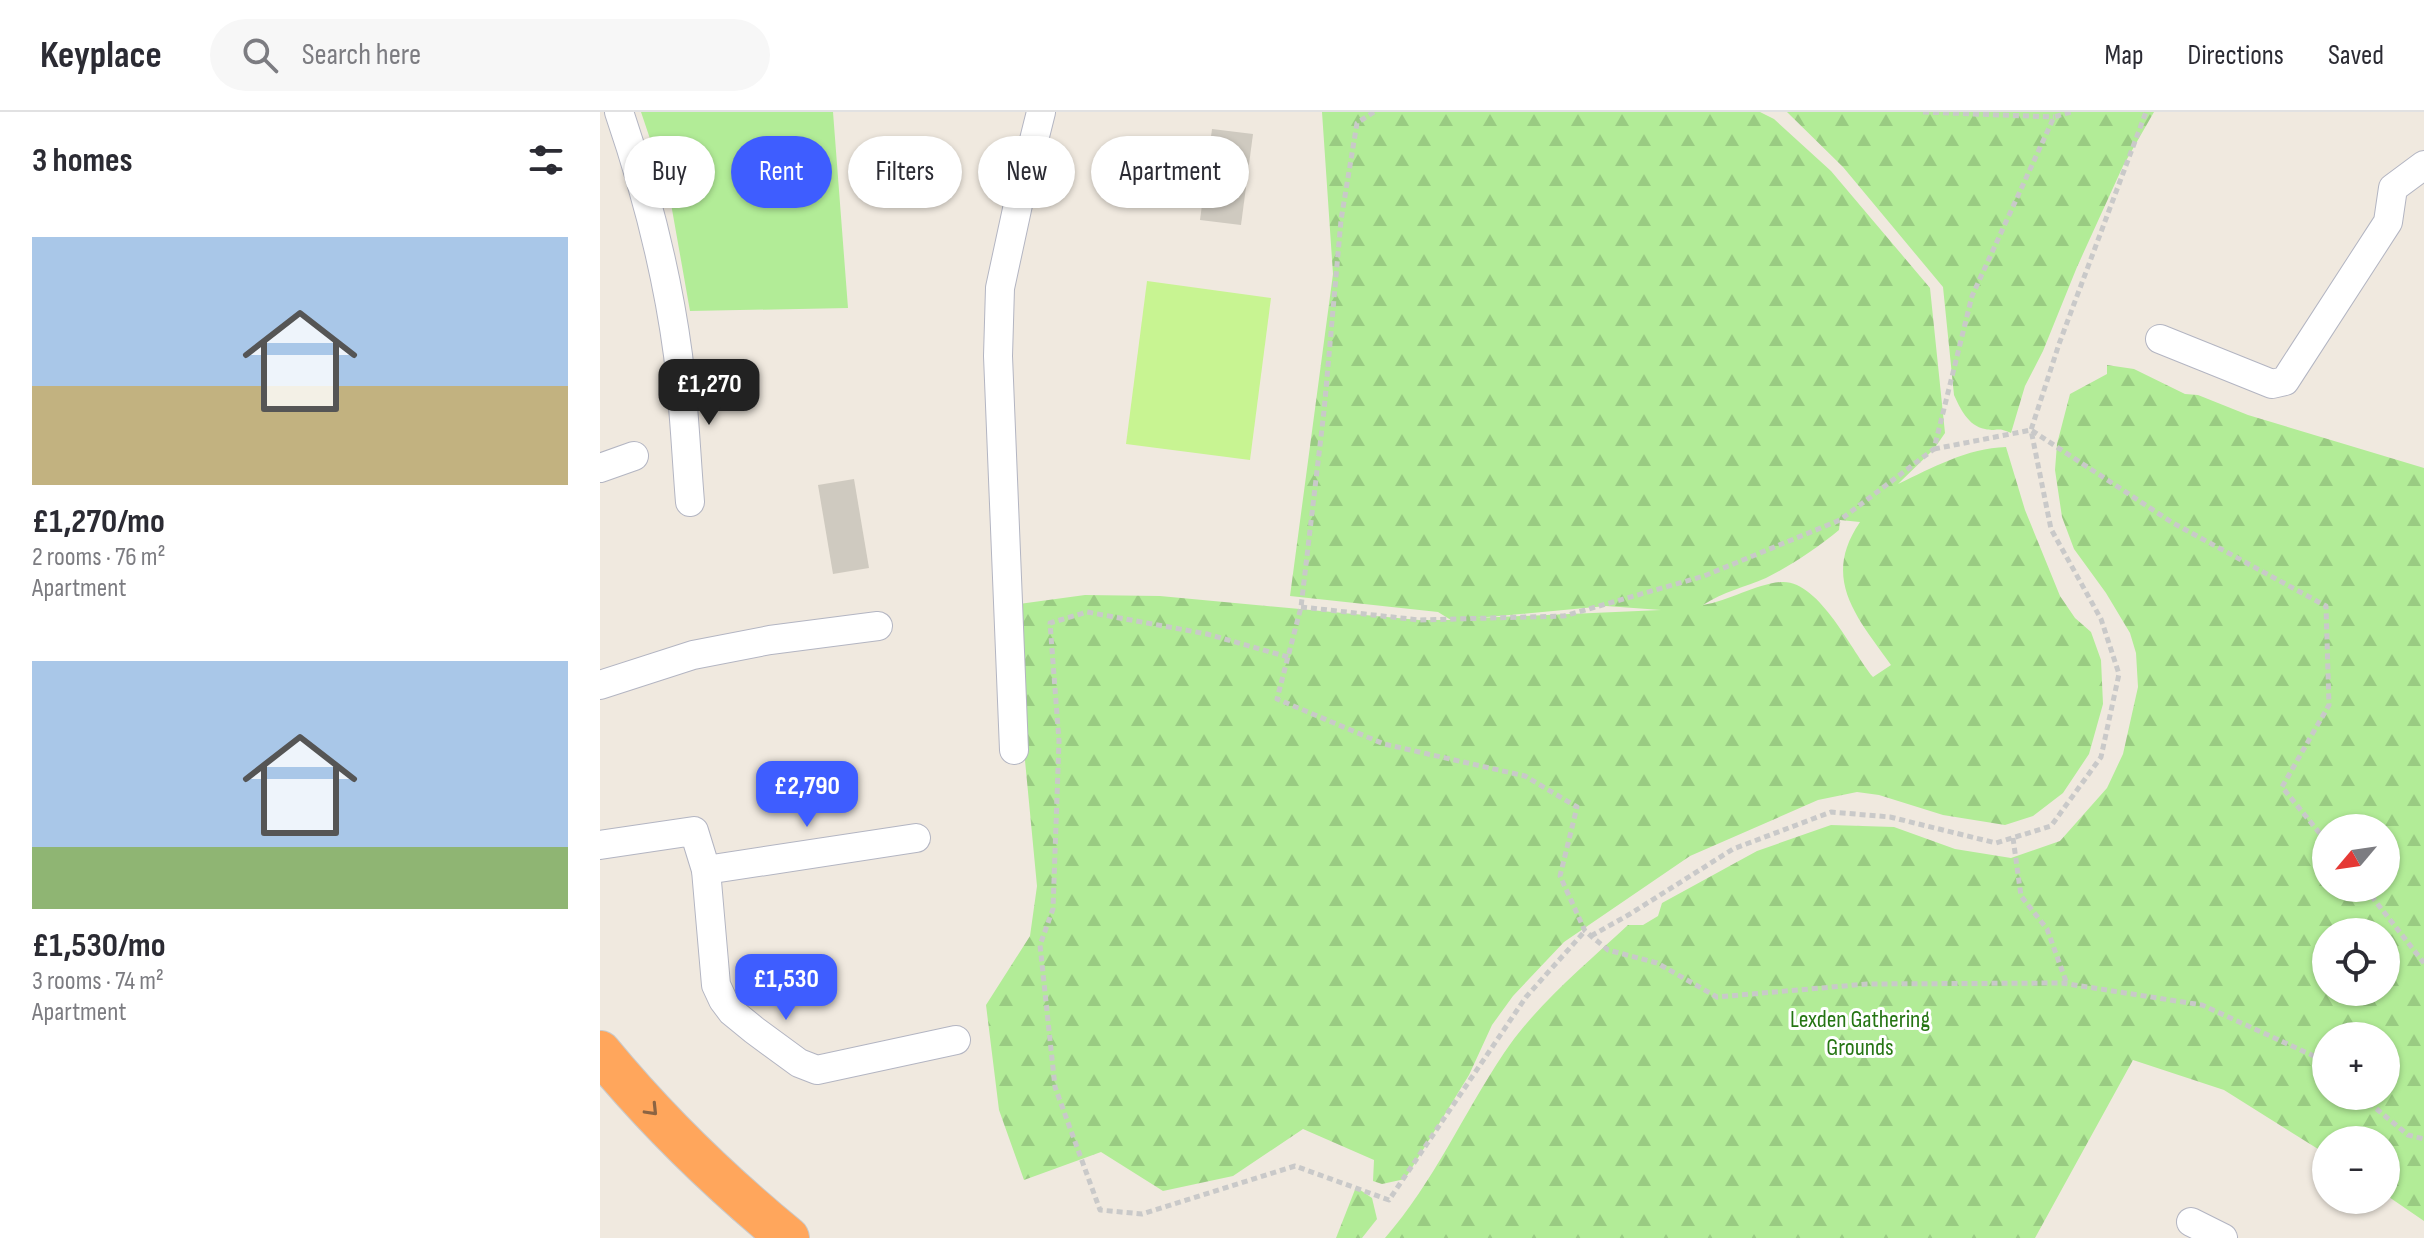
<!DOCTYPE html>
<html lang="en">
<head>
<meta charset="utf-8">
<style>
  :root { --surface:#fff; --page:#f7f7f7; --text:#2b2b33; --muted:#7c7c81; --line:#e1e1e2; --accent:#3e5dff }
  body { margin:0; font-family:"Sofia Sans Condensed",sans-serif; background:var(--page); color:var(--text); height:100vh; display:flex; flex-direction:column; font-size:30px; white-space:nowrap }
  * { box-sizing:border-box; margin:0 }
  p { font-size:26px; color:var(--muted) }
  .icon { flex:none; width:44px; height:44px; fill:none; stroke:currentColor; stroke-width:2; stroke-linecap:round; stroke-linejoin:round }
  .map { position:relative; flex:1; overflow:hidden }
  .sheet { display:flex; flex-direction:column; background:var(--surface); width:600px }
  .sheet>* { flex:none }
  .hud { position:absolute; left:24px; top:24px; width:760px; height:72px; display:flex; gap:16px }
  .needle { width:52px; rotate:241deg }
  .fabs { position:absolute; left:1712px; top:702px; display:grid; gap:16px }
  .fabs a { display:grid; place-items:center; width:88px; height:88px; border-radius:50%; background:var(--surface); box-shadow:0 2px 6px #0004; font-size:40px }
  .price { position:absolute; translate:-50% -68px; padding:0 18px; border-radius:16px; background:var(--accent); color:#fff; font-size:26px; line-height:52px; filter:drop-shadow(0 2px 4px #0008) }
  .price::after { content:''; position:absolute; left:50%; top:48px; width:24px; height:18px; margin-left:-12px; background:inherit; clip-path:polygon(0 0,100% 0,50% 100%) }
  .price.active { background:#222; color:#fff }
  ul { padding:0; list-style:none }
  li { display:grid; align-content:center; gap:16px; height:424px; padding:0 32px }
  li span { display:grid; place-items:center; height:248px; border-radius:0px; color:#555 }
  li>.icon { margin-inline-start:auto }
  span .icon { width:144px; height:144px; fill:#fffc; stroke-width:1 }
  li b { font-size:34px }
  h2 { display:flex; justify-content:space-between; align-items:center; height:96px; padding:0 32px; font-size:34px }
  .tag { padding:0 28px; border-radius:36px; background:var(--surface); box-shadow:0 2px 6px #0004; font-size:28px; line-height:72px }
  .tag.active { background:var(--accent); color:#fff }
  header { display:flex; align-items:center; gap:48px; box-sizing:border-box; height:112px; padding:0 40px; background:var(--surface); border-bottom:2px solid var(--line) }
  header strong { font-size:38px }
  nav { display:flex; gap:44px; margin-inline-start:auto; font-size:28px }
  .search { width:560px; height:72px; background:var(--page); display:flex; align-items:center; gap:20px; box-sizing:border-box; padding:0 28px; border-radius:44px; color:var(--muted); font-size:30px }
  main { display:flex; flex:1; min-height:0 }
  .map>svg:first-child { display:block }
</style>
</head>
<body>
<header>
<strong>Keyplace</strong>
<div class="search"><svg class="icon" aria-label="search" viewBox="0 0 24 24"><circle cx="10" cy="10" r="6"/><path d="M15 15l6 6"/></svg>Search here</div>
<nav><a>Map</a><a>Directions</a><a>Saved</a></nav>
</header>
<main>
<section class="sheet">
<h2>3 homes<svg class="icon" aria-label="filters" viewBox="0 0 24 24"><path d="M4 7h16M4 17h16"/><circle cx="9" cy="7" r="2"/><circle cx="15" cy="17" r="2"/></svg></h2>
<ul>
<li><span style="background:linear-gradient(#a9c7e8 60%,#c2b280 0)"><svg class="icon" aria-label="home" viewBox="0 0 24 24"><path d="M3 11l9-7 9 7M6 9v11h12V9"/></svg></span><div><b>£1,270/mo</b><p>2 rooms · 76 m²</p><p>Apartment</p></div></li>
<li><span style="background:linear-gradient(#a9c7e8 75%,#8fb573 0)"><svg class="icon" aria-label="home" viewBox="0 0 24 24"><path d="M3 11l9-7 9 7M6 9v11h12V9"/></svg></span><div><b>£1,530/mo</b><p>3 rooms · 74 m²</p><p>Apartment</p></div></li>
</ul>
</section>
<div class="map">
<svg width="1824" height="1126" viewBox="0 0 1824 1126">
  <defs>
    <pattern id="forest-firs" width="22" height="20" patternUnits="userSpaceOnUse" patternTransform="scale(2)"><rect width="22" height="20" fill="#b2ec97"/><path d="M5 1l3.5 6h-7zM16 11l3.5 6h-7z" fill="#99cb82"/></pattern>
  </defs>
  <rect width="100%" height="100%" fill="#f0e9df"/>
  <polygon fill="#b2ec97" points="41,0 233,0 248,196 90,199 70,86"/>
  <g fill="url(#forest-firs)" fill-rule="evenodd">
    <path d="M722 0H1160L1174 7 1231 59 1330 176 1345 321 1334 337 1298 372C1332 356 1367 336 1406 335L1425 398 1460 484 1475 506 1491 520 1501 548 1503 592 1489 642 1463 681 1433 704 1405 713 1343 703 1279 683 1257 680 1218 688 1090 744 964 830 913 884 892 913 869 963 805 1067 782 1072 773 1069 774 1048 703 1017 633 1064 563 1079 501 1040 424 1068 399 998 386 893 430 824 437 774 424 638 419 492 485 483 560 484 819 508H851L838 500 690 484 733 162ZM1240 408 1260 410C1221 467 1257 505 1291 553L1273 565C1252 540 1219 467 1181 470 1156 472 1129 489 1103 493 1123 480 1145 475 1166 466 1192 453 1217 436 1239 418ZM1006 494 1061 498 877 506Z"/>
    <path d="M1187 0H1554L1523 54 1477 155 1443 239 1425 274 1411 321C1396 314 1397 320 1385 317 1368 314 1360 296 1354 283L1343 175 1243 55Z"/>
    <path d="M1507 253 1534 257 1585 282 1598 283 1648 303 1824 356V1109L1786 1083V1028H1726V1042L1624 978 1533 948 1435 1126H785C834 1070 863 1002 904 941 938 891 984 854 1028 813H1043L1058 804 1062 791 1157 739 1231 713 1294 715 1355 737 1411 746 1460 729 1507 676 1523 642 1538 575 1536 541 1530 521 1506 481 1474 437 1462 405 1455 358 1457 332 1470 282 1507 262ZM1786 716V776H1726V716ZM1786 820V880H1726V820ZM1726 924H1786V984H1726Z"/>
    <polygon points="756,1075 772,1086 777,1107 762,1126 736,1126"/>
  </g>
  <polygon fill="#c8f492" points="547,169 671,186 650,348 526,332"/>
  <g fill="#cfcac0">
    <polygon points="612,17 653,22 641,113 600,108"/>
    <polygon points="254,367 269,456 233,462 218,373"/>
  </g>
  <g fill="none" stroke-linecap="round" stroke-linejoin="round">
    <g stroke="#b3b5c2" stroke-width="30">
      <g id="minor">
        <path d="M19 0C46 79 67 160 78 243 84 292 86 341 90 390"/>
        <polyline points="1560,227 1672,272 1685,269 1788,110 1793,76 1824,53"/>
        <polyline points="0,356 34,344"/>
        <polyline points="0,573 93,543 170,528 278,514"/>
        <polyline points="414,638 398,244 400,176 419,88 441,0"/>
        <polyline points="0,733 94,719 106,758 116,873 123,888 132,900 154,918 199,951 217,958 356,928"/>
        <polyline points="106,758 316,726"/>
        <polyline points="1591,1110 1623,1126"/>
      </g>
    </g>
    <g stroke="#c9c9c9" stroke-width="44">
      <path id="highway" d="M0 940C56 1008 120 1070 188 1126"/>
    </g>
    <g stroke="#c9c9c9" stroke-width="5" stroke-dasharray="6 4" stroke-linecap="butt">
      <polyline points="774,0 757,11 741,108 724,299 701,495 677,587 784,632 925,664 977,695 960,764 985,819 1008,838 1057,851 1117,885 1267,872 1462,871 1602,893 1714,944 1726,954"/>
      <polyline points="1323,0 1454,5"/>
      <polyline points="1334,337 1431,318 1573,411 1726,494 1729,593 1682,675 1726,729"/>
      <polyline points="701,495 819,508 964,504 1104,464 1240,408 1334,337 1372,184 1454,5 1471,0"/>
      <polyline points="688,545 607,522 487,500 450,511 459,629 453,797 440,833 455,975 500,1098 542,1102 695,1054 789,1088 926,885 985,819"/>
      <polyline points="1413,726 1421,784 1447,817 1467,872"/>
      <polyline points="1765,776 1824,851"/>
      <polyline points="991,824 1030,802 1133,737 1231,700 1290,705 1396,731 1451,714 1501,645 1519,562 1501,507 1451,417 1431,318 1459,232 1546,0"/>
      <polyline points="1761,984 1808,1023 1824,1027"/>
    </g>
    <use href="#minor" stroke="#fff" stroke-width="28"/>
    <use href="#highway" stroke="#ffa65c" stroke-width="42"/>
  </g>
  <defs><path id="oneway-chevron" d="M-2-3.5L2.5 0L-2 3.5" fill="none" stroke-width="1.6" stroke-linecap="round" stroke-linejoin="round" transform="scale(2)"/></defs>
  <use stroke="#8c6443" href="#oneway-chevron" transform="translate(52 998) rotate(46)"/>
  <g text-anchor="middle" stroke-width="6" stroke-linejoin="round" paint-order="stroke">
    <g font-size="24" fill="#257513" stroke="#fff">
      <text x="1260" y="915">Lexden Gathering<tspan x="1260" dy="28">Grounds</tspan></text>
    </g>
  </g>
</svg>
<div class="fabs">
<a><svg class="needle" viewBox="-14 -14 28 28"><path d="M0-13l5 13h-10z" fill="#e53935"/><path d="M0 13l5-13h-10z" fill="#7c7c81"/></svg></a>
<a><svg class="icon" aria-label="locate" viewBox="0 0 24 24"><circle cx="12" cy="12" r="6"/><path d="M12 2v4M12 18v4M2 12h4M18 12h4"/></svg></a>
<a>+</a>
<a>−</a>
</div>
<b class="price active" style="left:109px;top:315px">£1,270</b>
<b class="price" style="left:207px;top:717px">£2,790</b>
<b class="price" style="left:186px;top:910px">£1,530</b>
<div class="hud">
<a class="tag">Buy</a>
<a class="tag active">Rent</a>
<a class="tag">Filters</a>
<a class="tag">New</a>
<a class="tag">Apartment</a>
</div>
</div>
</main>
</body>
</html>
